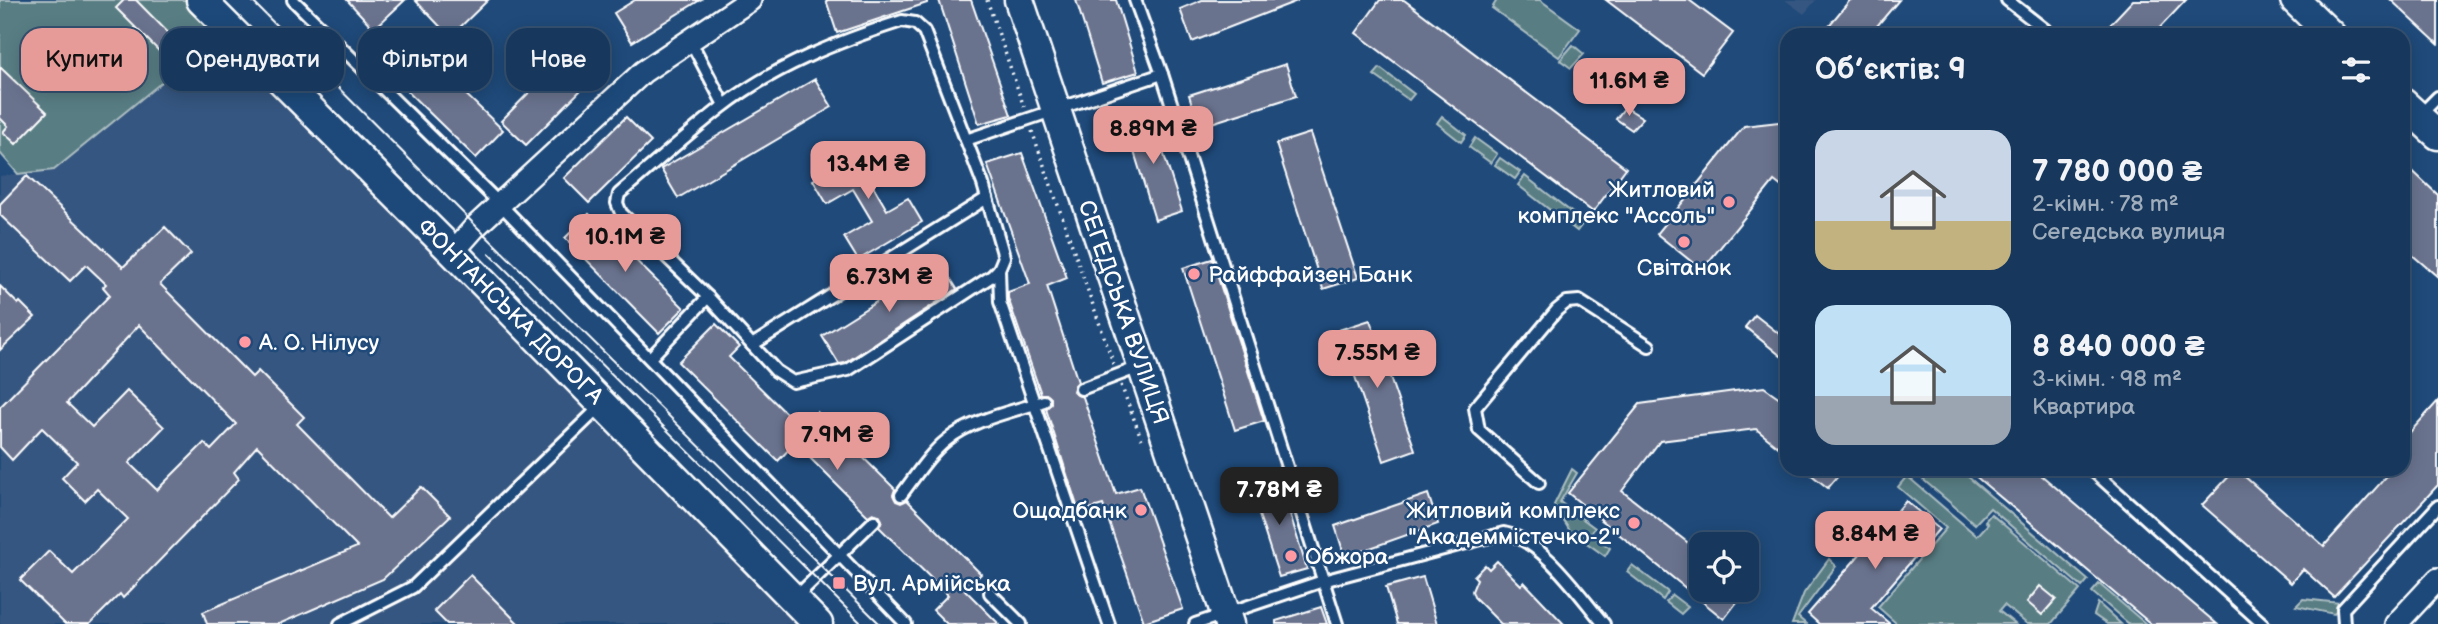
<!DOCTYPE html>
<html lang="uk">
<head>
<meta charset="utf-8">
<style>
  :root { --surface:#17385c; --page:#203f62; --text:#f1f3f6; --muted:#9eacbb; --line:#365272; --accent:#e69b98 }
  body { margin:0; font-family:"Balsamiq Sans",sans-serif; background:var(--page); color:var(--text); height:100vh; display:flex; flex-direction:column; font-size:26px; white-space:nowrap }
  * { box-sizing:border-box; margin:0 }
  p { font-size:23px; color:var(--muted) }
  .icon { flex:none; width:38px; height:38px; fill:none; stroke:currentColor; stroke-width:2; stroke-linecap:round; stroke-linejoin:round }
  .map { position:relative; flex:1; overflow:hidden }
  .details { position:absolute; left:1780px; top:28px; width:630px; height:448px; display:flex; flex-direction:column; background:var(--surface); border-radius:21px; box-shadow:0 4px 18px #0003,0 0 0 2px var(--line) }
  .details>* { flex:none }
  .hud { position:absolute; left:21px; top:28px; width:665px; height:63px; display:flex; gap:14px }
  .buttons { position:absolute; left:1689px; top:532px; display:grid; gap:14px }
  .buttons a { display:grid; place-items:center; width:70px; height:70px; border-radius:14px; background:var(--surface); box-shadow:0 4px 18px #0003,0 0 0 2px var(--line); font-size:35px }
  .price { position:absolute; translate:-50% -60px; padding:0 16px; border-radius:14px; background:var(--accent); color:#111; font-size:23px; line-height:46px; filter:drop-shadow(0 2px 4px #0008) }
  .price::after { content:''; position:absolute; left:50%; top:42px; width:21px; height:16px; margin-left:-10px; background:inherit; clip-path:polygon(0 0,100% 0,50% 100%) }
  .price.selected { background:#222; color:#fff }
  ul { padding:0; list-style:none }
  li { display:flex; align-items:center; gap:21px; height:175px; padding:0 35px }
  li span { display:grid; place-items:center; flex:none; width:196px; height:140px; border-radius:21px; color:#555 }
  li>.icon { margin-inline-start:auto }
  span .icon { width:84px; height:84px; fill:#fffc; stroke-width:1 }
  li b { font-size:30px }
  h2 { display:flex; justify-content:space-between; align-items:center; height:84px; padding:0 35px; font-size:30px }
  .pill { padding:0 24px; border-radius:21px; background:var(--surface); box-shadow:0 4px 18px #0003,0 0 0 2px var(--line); font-size:24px; line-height:63px }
  .pill.selected { background:var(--accent); color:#111 }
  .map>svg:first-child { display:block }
</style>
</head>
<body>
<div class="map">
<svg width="2438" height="624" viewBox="0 0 2438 624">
  <rect width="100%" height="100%" fill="#1f4a7a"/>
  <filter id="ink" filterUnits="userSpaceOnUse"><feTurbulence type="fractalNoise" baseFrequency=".0143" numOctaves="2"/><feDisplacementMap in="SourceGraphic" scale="14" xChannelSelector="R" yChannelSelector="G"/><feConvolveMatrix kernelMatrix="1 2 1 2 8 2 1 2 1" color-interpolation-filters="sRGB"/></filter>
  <g filter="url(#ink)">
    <g fill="#365680">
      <polygon points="1785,0 1816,0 1804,14"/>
      <polygon points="227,29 817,624 0,624 0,176 54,170"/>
    </g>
    <g fill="#597e84" stroke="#acbec2" stroke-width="2">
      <polygon points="0,0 200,0 227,29 54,170 18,174 0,153"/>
      <polygon points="1497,0 1540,0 1580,29 1559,57 1492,8"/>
      <polygon points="1573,45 1584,54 1571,68 1560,60"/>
      <polygon points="1380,68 1414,94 1409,100 1374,75"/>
      <polygon points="1442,116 1466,135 1461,142 1437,123"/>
      <polygon points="1475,138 1497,154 1491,163 1469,147"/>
      <polygon points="1500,158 1520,172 1515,179 1495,165"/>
      <polygon points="1525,176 1584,222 1577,231 1518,185"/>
      <polygon points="1572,469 1577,473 1560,502 1595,528 1590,534 1610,548 1605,556 1570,531 1554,505"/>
      <polygon points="1914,469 1959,469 2088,580 2082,587 1990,508 1975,524 1913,471"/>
      <polygon points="1907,476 1977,536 1988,524 1985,521 1991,514 2080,590 2051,624 2027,624 2004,605 1999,611 2015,624 1897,624 1878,607 1946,528 1898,487"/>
      <polygon points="1829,559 1836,566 1798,617 1806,624 1792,624 1804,593"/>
      <polygon points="1632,565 1668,592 1663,600 1627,572"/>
      <polygon points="2099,584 2146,624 2129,624 2092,592"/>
      <polygon points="1672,595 1688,607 1681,614 1666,602"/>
      <polygon points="2303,599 2340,603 2348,599 2334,614 2296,606"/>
      <polygon points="2098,603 2121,624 2107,624 2094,615"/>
    </g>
    <g fill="#6b738e" stroke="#fff" stroke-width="2" fill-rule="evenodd">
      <polygon points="124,0 136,0 192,57 178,70 116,8"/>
      <polygon points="347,0 405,0 374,29"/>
      <polygon points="415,0 488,0 450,37"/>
      <polygon points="635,0 700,0 632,42 614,13"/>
      <polygon points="826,0 927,0 927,3 837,33"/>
      <polygon points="939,0 971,0 1011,115 979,124"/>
      <polygon points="1076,0 1116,0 1138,72 1102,83"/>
      <polygon points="1202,0 1297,0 1297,1 1192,42 1180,9"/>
      <polygon points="1380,0 1404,0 1626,168 1593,212 1356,33"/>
      <polygon points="1606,0 1689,0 1733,33 1702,73"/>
      <polygon points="1850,0 1899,0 1872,32 1869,29 1865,35 1821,35"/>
      <polygon points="2133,0 2186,0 2153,35 2100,35"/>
      <polygon points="2391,0 2438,0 2438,44"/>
      <polygon points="570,51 595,76 526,145 501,121"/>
      <polygon points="429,59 503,130 476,158 402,86"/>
      <polygon points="1286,64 1296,96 1199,127 1189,95"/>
      <polygon points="0,67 47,112 16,144 3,132 8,126 0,118"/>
      <polygon points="815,79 832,107 678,198 661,169"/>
      <polygon points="1625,107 1643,118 1632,130 1616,119"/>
      <polygon points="1150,111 1182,211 1155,220 1124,119"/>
      <polygon points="626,117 651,142 589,203 564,178"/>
      <polygon points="1787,121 1787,191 1774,181 1702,270 1657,234 1744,126"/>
      <polygon points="1310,133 1358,278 1323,289 1276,144"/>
      <polygon points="876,143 890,166 869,179 887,210 908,198 922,222 858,260 844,237 872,221 853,189 827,204 813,180"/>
      <polygon points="1022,153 1067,278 1047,286 1078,382 1075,385 1073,391 1077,395 1083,397 1116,494 1140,487 1183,609 1144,622 1103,505 1079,512 1046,409 1051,403 1051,398 1046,394 1041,394 1008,298 1008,292 1030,284 987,164"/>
      <polygon points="2403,162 2438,195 2438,277 2403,247"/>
      <path d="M27 176 123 267 165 227 191 254 160 284 252 377 258 371 304 417 297 424 389 518 421 487 450 516 383 579 279 624H207L203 612 357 547 257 446 234 472 239 479 123 598 120 594 90 624H65L20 580 49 551 73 574 128 519 97 489 85 501 62 478 77 462 42 428 12 460 0 447V407L110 295 103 287 106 284 86 265 70 281 0 215V204ZM139 325 236 424 211 450 204 443 157 490 129 463 164 427 127 391 92 427 67 403Z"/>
      <polygon points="589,214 684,308 659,333 565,238"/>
      <polygon points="1212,259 1264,421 1235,430 1183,268"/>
      <polygon points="940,262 957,289 845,363 839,364 822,336"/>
      <polygon points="0,286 18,304 20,302 35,317 0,350"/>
      <polygon points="1755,315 1787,340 1787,348 1781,356 1745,327"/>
      <polygon points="1370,320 1415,450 1384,461 1339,330"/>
      <polygon points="716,324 739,347 729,357 801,428 817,412 895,489 893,495 896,501 901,503 907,500 981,574 965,590 999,624 947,624 933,610 948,595 879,527 882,520 879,515 873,513 868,516 795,443 778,461 678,362"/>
      <polygon points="1764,387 1787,403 1787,454 1756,429 1660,441 1622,491 1701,553 1701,590 1746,590 1724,619 1568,493 1640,404"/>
      <polygon points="2438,401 2438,485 2334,597 2303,569 2291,583 2202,505 2236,469 2324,546 2393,469 2403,469 2403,440"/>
      <polygon points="1804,469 1844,469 1828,488"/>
      <polygon points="1967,469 2034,469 2217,624 2151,624"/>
      <polygon points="1279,478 1307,569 1279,577 1250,487"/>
      <polygon points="1428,494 1438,524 1345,557 1335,526"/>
      <polygon points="1906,501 1939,529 1871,608 1890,624 1819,624 1808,614"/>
      <polygon points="1497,561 1521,585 1524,582 1564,624 1501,624 1474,597 1472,591 1477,579 1474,576 1485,565 1489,569"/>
      <polygon points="470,575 519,624 447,624 434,611"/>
      <polygon points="1423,577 1437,624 1397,624 1386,587"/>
      <polygon points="2040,586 2056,599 2042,615 2027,602"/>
      <polygon points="1321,607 1327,624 1276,624 1276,621"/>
    </g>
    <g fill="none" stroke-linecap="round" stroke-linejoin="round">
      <g stroke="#fff" stroke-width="16">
        <g id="lane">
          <polyline points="293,0 500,204 906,624"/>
          <polyline points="1135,0 1162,74 1337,624"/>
          <polyline points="2007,0 2052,35"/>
          <path d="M902 21 915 23 924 31 983 184 1004 257 999 269 992 276 848 370 793 382 776 371 708 297 621 213 617 203 619 194C653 165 687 134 722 107 775 66 839 41 902 21Z"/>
          <polyline points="690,40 724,105"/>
          <polyline points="2418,117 2438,97"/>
          <polyline points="966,140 1162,74"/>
          <polyline points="999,269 1000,302 1109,624"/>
          <polyline points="752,345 987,198"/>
          <polyline points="650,358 708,297"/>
          <polyline points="1081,389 1142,366"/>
          <polyline points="2091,469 2263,624"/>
          <polyline points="1539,483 1479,430 1475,408 1557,310 1567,302 1579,301 1649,346"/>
          <path d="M901 495C915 477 929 454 947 440 973 419 1012 412 1044 401"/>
          <polyline points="990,593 1021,624"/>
          <polyline points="795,598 874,521"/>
          <polyline points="340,624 413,587 602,405"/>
          <path d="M1195 624 1323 581 1504 533C1543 540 1579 595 1604 624"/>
          <polyline points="2344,624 2343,609 2438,506"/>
        </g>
      </g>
      <g stroke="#fff" stroke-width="26">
        <g id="street">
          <polyline points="453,252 476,226 643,72 750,0"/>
          <polyline points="2396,624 2438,579"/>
        </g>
      </g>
      <g stroke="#fff" stroke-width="33">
        <g id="secondary">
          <polyline points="201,0 453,252 818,624"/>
          <polyline points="1019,0 1229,624"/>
          <polyline points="2295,0 2331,35"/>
          <polyline points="2403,103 2438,135"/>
        </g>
      </g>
      <g stroke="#fff" stroke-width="3.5" stroke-dasharray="2 5" stroke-linecap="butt">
        <polyline points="987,0 1024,107"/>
        <polyline points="1032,131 1114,365"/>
        <polyline points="1121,385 1142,440"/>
      </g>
      <use href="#lane" stroke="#1f4a7a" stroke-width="10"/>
      <use href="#street" stroke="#1f4a7a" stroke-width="21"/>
      <use href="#secondary" stroke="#1f4a7a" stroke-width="28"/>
      <g stroke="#fff" stroke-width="2">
        <polyline points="251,0 476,226 880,624"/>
        <polyline points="490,254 862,624"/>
      </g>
    </g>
  </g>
  <g fill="#ff9aa2" stroke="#1f4a7a" stroke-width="2.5">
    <circle cx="1729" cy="202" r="7"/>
    <circle cx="1684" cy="242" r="7"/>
    <circle cx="1194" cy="274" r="7"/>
    <circle cx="245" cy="342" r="7"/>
    <circle cx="1141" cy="510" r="7"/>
    <circle cx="1634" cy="523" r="7"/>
    <circle cx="1291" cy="556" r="7"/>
    <rect x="832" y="576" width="14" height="14" rx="3.5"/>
  </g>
  <g text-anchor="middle" stroke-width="5" stroke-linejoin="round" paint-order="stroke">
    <g font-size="23" fill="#fff" stroke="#1f4a7a" text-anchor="start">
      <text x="1715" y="197" text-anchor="end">Житловий<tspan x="1715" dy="26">комплекс "Ассоль"</tspan></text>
      <text x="1684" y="275" text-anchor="middle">Світанок</text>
      <text x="1208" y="282">Райффайзен Банк</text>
      <text x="259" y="350">А. О. Нілусу</text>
      <text x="1127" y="518" text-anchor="end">Ощадбанк</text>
      <text x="1620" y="518" text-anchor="end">Житловий комплекс<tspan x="1620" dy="26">"Академмістечко-2"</tspan></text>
      <text x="1305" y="564">Обжора</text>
      <text x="853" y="591">Вул. Армійська</text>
    </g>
    <g font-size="23" fill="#fff" stroke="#1f4a7a">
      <text transform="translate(511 311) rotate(45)" y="8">ФОНТАНСЬКА ДОРОГА</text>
      <text transform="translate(1124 312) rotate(71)" y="8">СЕГЕДСЬКА ВУЛИЦЯ</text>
    </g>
  </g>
</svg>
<div class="buttons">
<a><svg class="icon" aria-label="locate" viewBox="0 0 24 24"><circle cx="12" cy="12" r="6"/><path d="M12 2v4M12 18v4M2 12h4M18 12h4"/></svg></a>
</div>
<b class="price" style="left:1629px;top:118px">11.6M ₴</b>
<b class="price" style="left:1153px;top:166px">8.89M ₴</b>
<b class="price" style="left:868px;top:201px">13.4M ₴</b>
<b class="price" style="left:625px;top:274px">10.1M ₴</b>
<b class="price" style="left:889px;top:314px">6.73M ₴</b>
<b class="price" style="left:1377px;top:390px">7.55M ₴</b>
<b class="price" style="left:837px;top:472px">7.9M ₴</b>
<b class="price selected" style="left:1279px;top:527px">7.78M ₴</b>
<b class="price" style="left:1875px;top:571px">8.84M ₴</b>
<div class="hud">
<a class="pill selected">Купити</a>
<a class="pill">Орендувати</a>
<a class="pill">Фільтри</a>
<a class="pill">Нове</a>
</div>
<section class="details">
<h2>Об’єктів: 9<svg class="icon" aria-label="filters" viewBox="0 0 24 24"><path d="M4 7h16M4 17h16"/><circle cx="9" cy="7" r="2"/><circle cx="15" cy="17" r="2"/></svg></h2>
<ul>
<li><span style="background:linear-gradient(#c9d6e8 65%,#c2b280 0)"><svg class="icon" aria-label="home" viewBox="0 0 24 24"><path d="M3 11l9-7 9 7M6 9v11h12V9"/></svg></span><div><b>7 780 000 ₴</b><p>2-кімн. · 78 m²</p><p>Сегедська вулиця</p></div></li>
<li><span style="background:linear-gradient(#bfe0f5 65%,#9aa5b1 0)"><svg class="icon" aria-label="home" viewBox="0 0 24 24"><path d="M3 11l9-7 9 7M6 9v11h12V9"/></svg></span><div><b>8 840 000 ₴</b><p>3-кімн. · 98 m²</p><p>Квартира</p></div></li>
</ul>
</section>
</div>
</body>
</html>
